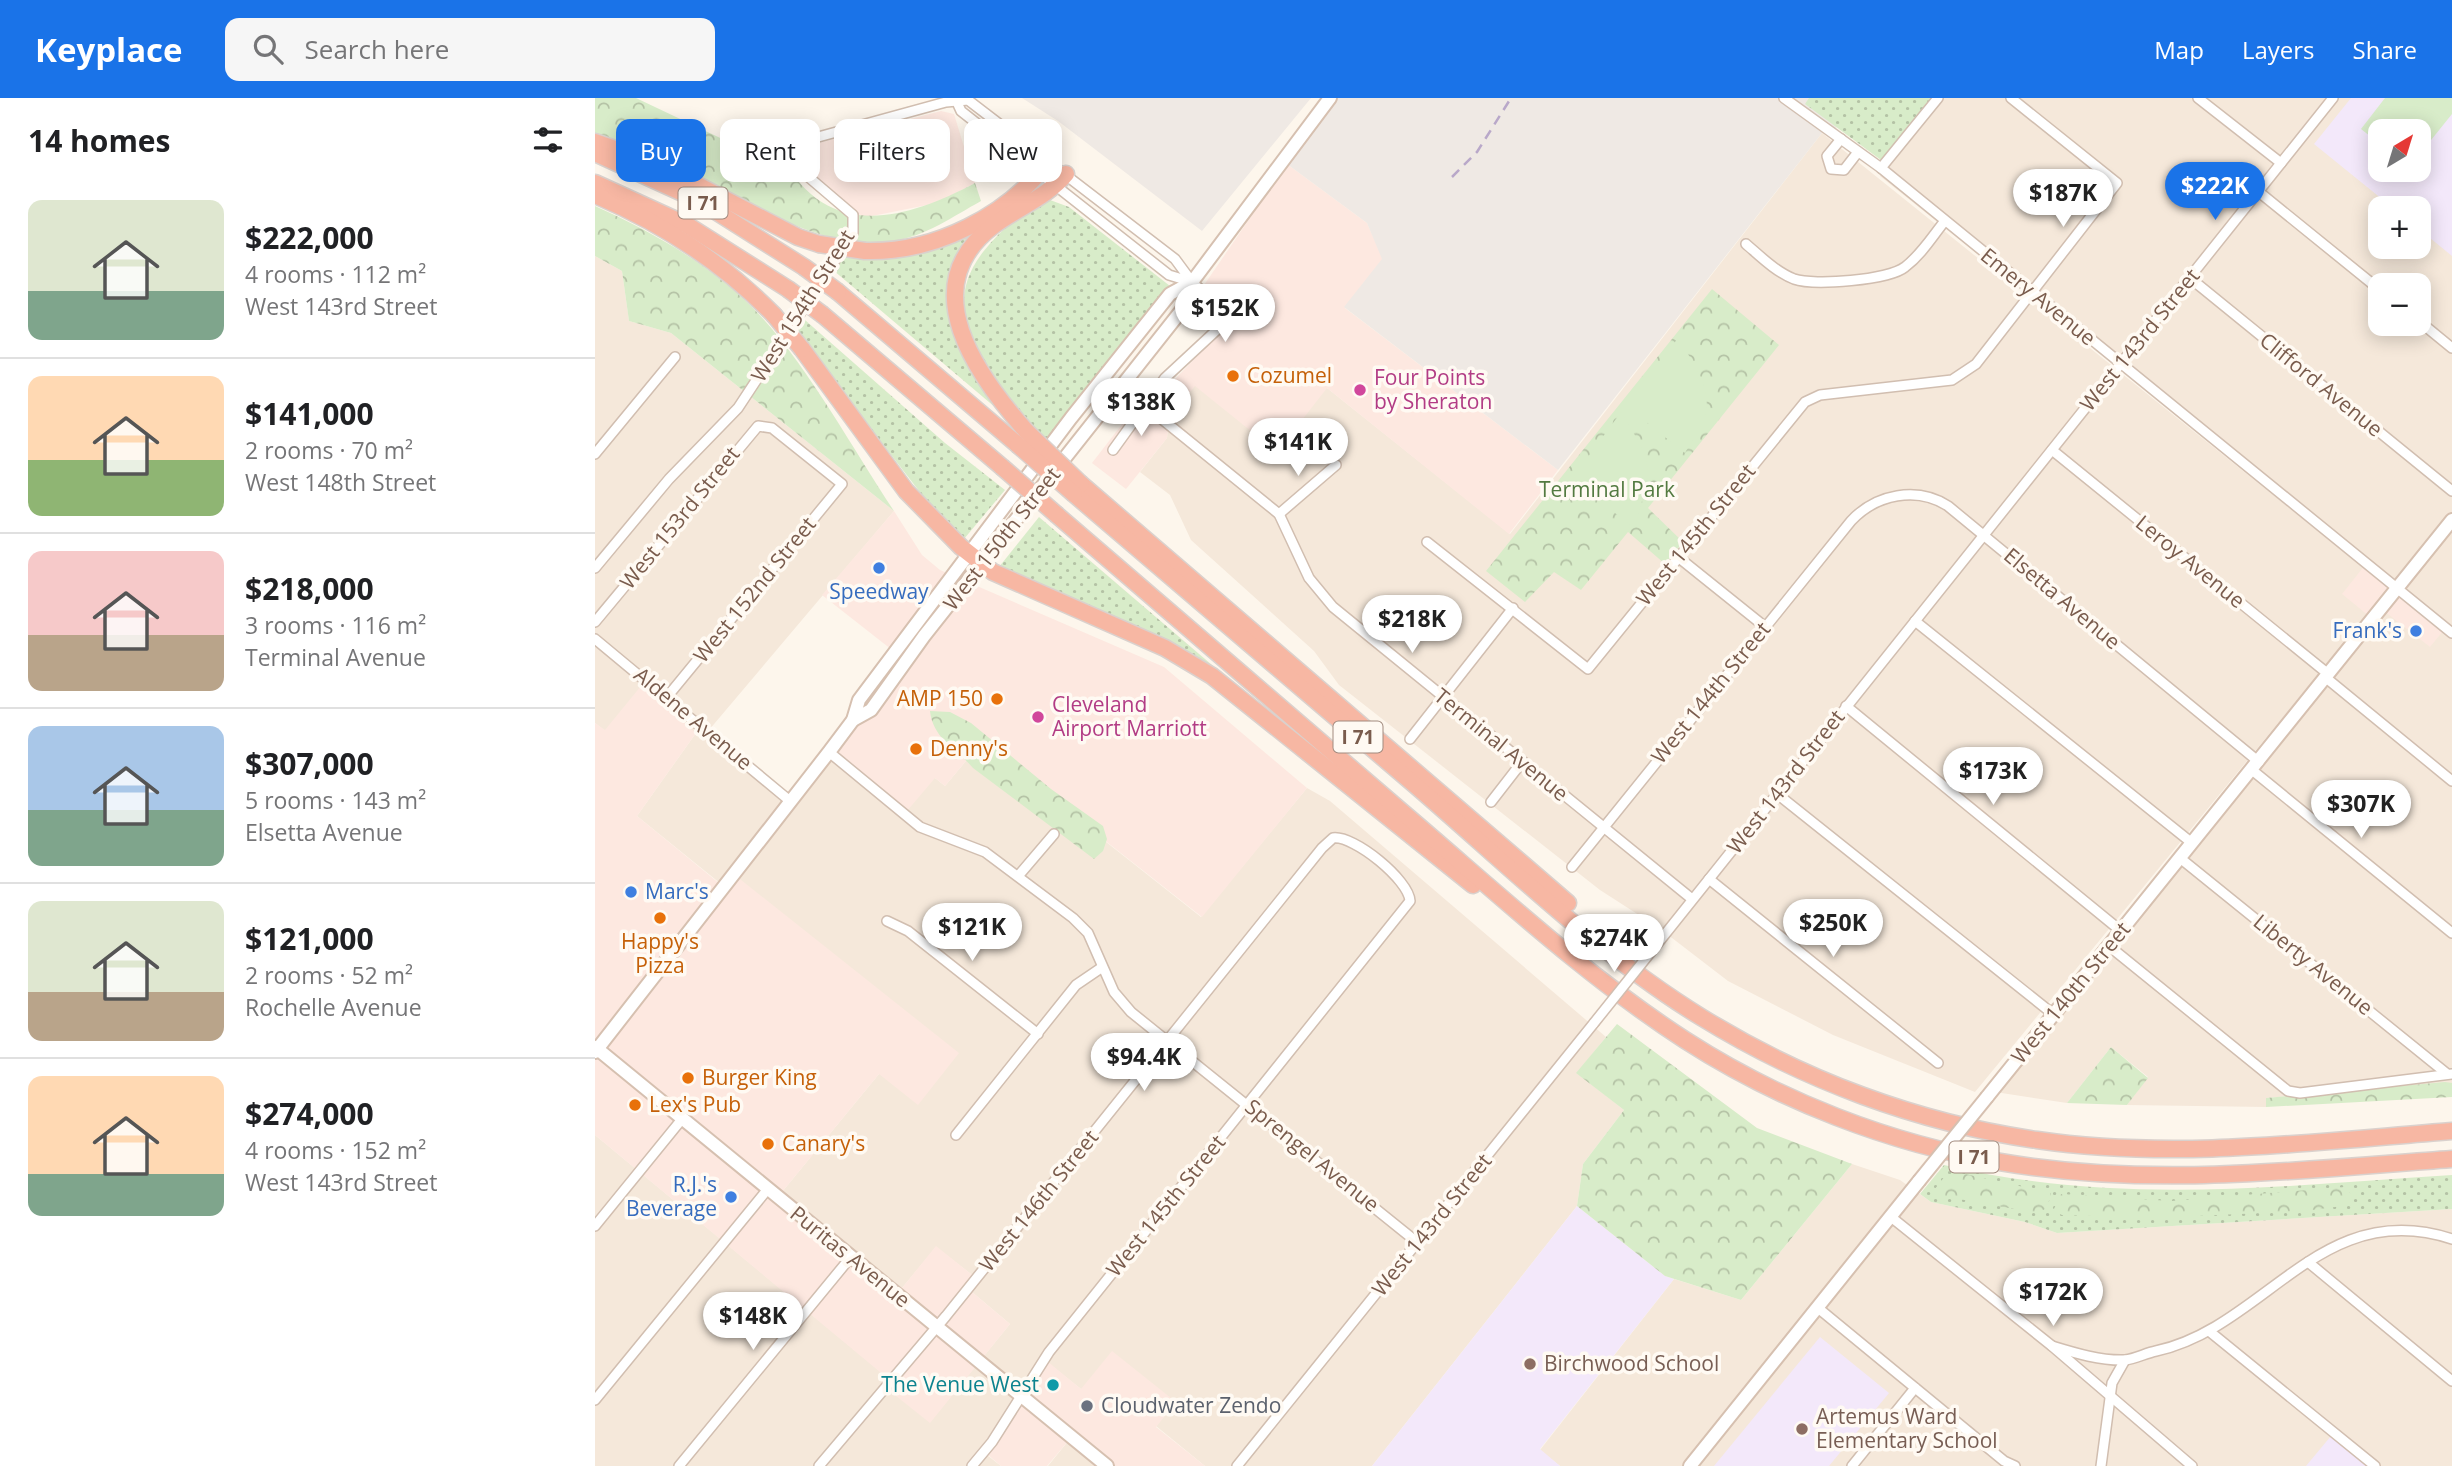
<!DOCTYPE html>
<html lang="en">
<head>
<meta charset="utf-8">
<style>
  :root { --surface:#fff; --page:#f6f6f6; --text:#202124; --muted:#757577; --line:#e0e0e0; --accent:#1a73e8 }
  body { margin:0; font-family:"Open Sans",sans-serif; background:var(--page); color:var(--text); height:100vh; display:flex; flex-direction:column; font-size:26px; white-space:nowrap }
  * { box-sizing:border-box; margin:0 }
  p { font-size:23px; color:var(--muted) }
  .icon { flex:none; width:38px; height:38px; fill:none; stroke:currentColor; stroke-width:2; stroke-linecap:round; stroke-linejoin:round }
  .map { position:relative; flex:1; overflow:hidden }
  .drawer { display:flex; flex-direction:column; background:var(--surface); width:595px }
  .drawer>* { flex:none }
  .top-card { position:absolute; left:21px; top:21px; width:665px; height:63px; display:flex; gap:14px }
  .needle { width:46px; rotate:38deg }
  .tools { position:absolute; left:1773px; top:21px; display:grid; gap:14px }
  .tools a { display:grid; place-items:center; width:63px; height:63px; border-radius:14px; background:var(--surface); box-shadow:0 4px 18px #0003; font-size:35px }
  .price { position:absolute; translate:-50% -60px; padding:0 16px; border-radius:24px; background:#fff; color:#222; font-size:23px; line-height:46px; filter:drop-shadow(0 2px 4px #0008) }
  .price::after { content:''; position:absolute; left:50%; top:42px; width:21px; height:16px; margin-left:-10px; background:inherit; clip-path:polygon(0 0,100% 0,50% 100%) }
  .price.selected { background:var(--accent); color:#fff }
  ul { padding:0; list-style:none }
  li { display:flex; align-items:center; gap:21px; height:175px; padding:0 28px }
  li+li { border-top:2px solid var(--line) }
  li span { display:grid; place-items:center; flex:none; width:196px; height:140px; border-radius:14px; color:#555 }
  li>.icon { margin-inline-start:auto }
  span .icon { width:84px; height:84px; fill:#fffc; stroke-width:1 }
  li b { font-size:30px }
  h2 { display:flex; justify-content:space-between; align-items:center; height:84px; padding:0 28px; font-size:30px }
  .chip { padding:0 24px; border-radius:14px; background:var(--surface); box-shadow:0 4px 18px #0003; font-size:24px; line-height:63px }
  .chip.selected { background:var(--accent); color:#fff }
  header { display:flex; align-items:center; gap:42px; box-sizing:border-box; height:98px; padding:0 35px; background:var(--accent); color:#fff }
  header strong { font-size:33px }
  nav { display:flex; gap:38px; margin-inline-start:auto; font-size:24px }
  .search { width:490px; height:63px; background:var(--page); display:flex; align-items:center; gap:18px; box-sizing:border-box; padding:0 24px; border-radius:14px; color:var(--muted); font-size:26px }
  main { display:flex; flex:1; min-height:0 }
  .map>svg:first-child { display:block }
</style>
</head>
<body>
<header>
<strong>Keyplace</strong>
<div class="search"><svg class="icon" aria-label="search" viewBox="0 0 24 24"><circle cx="10" cy="10" r="6"/><path d="M15 15l6 6"/></svg>Search here</div>
<nav><a>Map</a><a>Layers</a><a>Share</a></nav>
</header>
<main>
<section class="drawer">
<h2>14 homes<svg class="icon" aria-label="filters" viewBox="0 0 24 24"><path d="M4 7h16M4 17h16"/><circle cx="9" cy="7" r="2"/><circle cx="15" cy="17" r="2"/></svg></h2>
<ul>
<li><span style="background:linear-gradient(#dfe7d0 65%,#7fa58c 0)"><svg class="icon" aria-label="home" viewBox="0 0 24 24"><path d="M3 11l9-7 9 7M6 9v11h12V9"/></svg></span><div><b>$222,000</b><p>4 rooms · 112 m²</p><p>West 143rd Street</p></div></li>
<li><span style="background:linear-gradient(#ffd9b3 60%,#8fb573 0)"><svg class="icon" aria-label="home" viewBox="0 0 24 24"><path d="M3 11l9-7 9 7M6 9v11h12V9"/></svg></span><div><b>$141,000</b><p>2 rooms · 70 m²</p><p>West 148th Street</p></div></li>
<li><span style="background:linear-gradient(#f6c9c9 60%,#b9a48a 0)"><svg class="icon" aria-label="home" viewBox="0 0 24 24"><path d="M3 11l9-7 9 7M6 9v11h12V9"/></svg></span><div><b>$218,000</b><p>3 rooms · 116 m²</p><p>Terminal Avenue</p></div></li>
<li><span style="background:linear-gradient(#a9c7e8 60%,#7fa58c 0)"><svg class="icon" aria-label="home" viewBox="0 0 24 24"><path d="M3 11l9-7 9 7M6 9v11h12V9"/></svg></span><div><b>$307,000</b><p>5 rooms · 143 m²</p><p>Elsetta Avenue</p></div></li>
<li><span style="background:linear-gradient(#dfe7d0 65%,#b9a48a 0)"><svg class="icon" aria-label="home" viewBox="0 0 24 24"><path d="M3 11l9-7 9 7M6 9v11h12V9"/></svg></span><div><b>$121,000</b><p>2 rooms · 52 m²</p><p>Rochelle Avenue</p></div></li>
<li><span style="background:linear-gradient(#ffd9b3 70%,#7fa58c 0)"><svg class="icon" aria-label="home" viewBox="0 0 24 24"><path d="M3 11l9-7 9 7M6 9v11h12V9"/></svg></span><div><b>$274,000</b><p>4 rooms · 152 m²</p><p>West 143rd Street</p></div></li>
</ul>
</section>
<div class="map">
<svg width="1857" height="1368" viewBox="0 0 1857 1368">
  <defs>
    <pattern id="grass-dots" width="8" height="8" patternUnits="userSpaceOnUse" patternTransform="scale(1.75)"><rect width="8" height="8" fill="#d8ecc9"/><path d="M2 2h.1M6 6h.1" fill="none" stroke="#b4c2a5" stroke-width="1.8" stroke-linecap="round"/></pattern>
    <pattern id="forest-crowns" width="20" height="18" patternUnits="userSpaceOnUse" patternTransform="scale(1.75)"><rect width="20" height="18" fill="#d8ecc9"/><path d="M2 6a3 3 0 1 1 6 0M12 15a3 3 0 1 1 6 0" fill="none" stroke="#b4c2a5"/></pattern>
  </defs>
  <rect width="100%" height="100%" fill="#fdf6ec"/>
  <g fill="#f5e8da" fill-rule="evenodd">
    <path d="M1348 0H1857V985L1671 1000V1009L1532 1007 1553 979 1516 949 1472 1005 1400 994 1788 512 1770 467 1285 78ZM1785 33H1824V72H1785ZM1785 110H1824V149H1785ZM1785 187H1824V226H1785Z"/>
    <polygon points="1227,35 1794,490 1380,994 1238,937 1133,883 1064,830 1005,792 744,587 719,553 596,442 575,397 545,374 572,340 574,319 599,288 732,290 915,436"/>
    <polygon points="0,158 27,173 34,223 76,235 299,413 114,632 196,698 234,652 340,680 350,688 386,645 606,819 712,690 735,703 1011,939 982,975 1029,1012 988,1066 982,1108 777,1368 610,1368 561,1328 581,1304 486,1291 452,1264 392,1357 406,1368 0,1368 0,1037 292,1279 287,1285 335,1324 415,1226 377,1194 385,1183 341,1149 307,1190 187,1094 284,976 126,786 42,718 101,635 9,632 0,625"/>
    <polygon points="1257,1066 1305,1082 1336,1104 1430,1124 1462,1135 1857,1111 1857,1368 965,1368 945,1352 1079,1181 1146,1202"/>
    <polygon points="474,1342 505,1368 453,1368"/>
  </g>
  <g fill="#fde8e0">
    <polygon points="346,13 359,16 380,85 342,105 267,120 211,73 201,51"/>
    <polygon points="692,66 772,125 788,161 750,210 963,372 914,436 732,290 682,354 600,288 574,319 557,305 637,222 607,190"/>
    <polygon points="542,307 573,331 572,340 531,391 497,365"/>
    <polygon points="299,413 327,457 345,472 569,569 712,690 607,819 386,645 350,688 340,680 312,713 234,652 306,559 227,497"/>
    <polygon points="1770,467 1849,532 1835,549 1789,513 1780,523 1747,496"/>
    <polygon points="46,588 101,635 42,718 125,786 136,774 364,955 323,1007 284,976 187,1094 307,1190 341,1148 386,1184 377,1194 415,1226 335,1325 286,1286 291,1279 0,1037 0,625 10,632"/>
    <polygon points="517,1253 581,1304 561,1329 610,1368 505,1368 474,1342 452,1368 406,1368 392,1356 452,1263 486,1291"/>
  </g>
  <g fill="#efe9e4">
    <polygon points="427,0 716,0 607,133 463,23"/>
    <polygon points="742,0 1266,0 1241,30 1227,35 963,372 749,209 787,161 772,125 692,66"/>
  </g>
  <g fill="#f3e8fa" fill-rule="evenodd">
    <path d="M1756 0H1857V158L1824 131V110H1798L1719 46ZM1785 33H1824V72H1785Z"/>
    <polygon points="982,1108 1070,1178 1079,1181 945,1351 965,1368 777,1368"/>
    <polygon points="1225,1239 1294,1295 1234,1368 1119,1368"/>
    <polygon points="1736,1338 1773,1368 1711,1368"/>
  </g>
  <g fill="url(#grass-dots)">
    <polygon points="1214,0 1336,0 1286,62 1210,6"/>
    <path d="M455 102 474 109 575 188 454 344C404 296 334 223 388 154 406 131 429 113 455 102Z"/>
    <path d="M381 129 384 133C375 151 360 171 355 191 344 230 384 278 404 307L401 310 238 172 248 157C310 158 326 161 381 129Z"/>
    <polygon points="210,222 350,345 410,392 369,441 345,420 201,234"/>
    <polygon points="444,419 624,573 621,576 404,469"/>
    <path d="M1349 1067C1523 1108 1682 1088 1857 1077V1111L1462 1135 1430 1124 1336 1104 1325 1096Z"/>
  </g>
  <g fill="url(#forest-crowns)">
    <path d="M0 0H41L159 56 179 60 187 58C231 143 309 123 380 85L386 103C359 118 329 139 298 143 222 153 159 105 94 74 64 59 32 46 0 36Z"/>
    <path d="M0 108C56 133 112 165 156 208 209 261 257 350 299 413L76 235 34 223 27 173 0 158Z"/>
    <polygon points="1117,191 1184,247 1053,410 1088,444 1070,466 1033,434 986,492 959,474 930,504 891,473"/>
    <path d="M335 613 355 614 376 625 456 691 508 728 512 741 508 753 499 761 378 670C361 650 338 641 335 613Z"/>
    <polygon points="1022,926 1162,1030 1257,1066 1146,1202 1070,1178 982,1108 988,1066 1029,1012 981,975"/>
    <polygon points="1516,949 1553,980 1532,1007 1472,1005"/>
    <polygon points="1850,984 1857,985 1857,999 1671,1009 1671,1000"/>
    <polygon points="1361,1074 1456,1095 1452,1110 1442,1115 1336,1096 1350,1078"/>
    <polygon points="1750,1089 1758,1098 1756,1107 1709,1113 1558,1120 1467,1117 1458,1113 1466,1096 1576,1103"/>
  </g>
  <g fill="#d8ecc9">
    <polygon points="1790,0 1857,0 1857,16 1824,57 1824,33 1785,33 1785,46 1766,31"/>
    <path d="M1083 240C1097 263 1120 293 1109 321 1105 333 1096 344 1090 355L1031 308Z"/>
    <path d="M1026 314C1061 370 1057 369 1039 430L977 381Z"/>
  </g>
  <g fill="none" stroke-linecap="round" stroke-linejoin="round">
    <g stroke="#d1beb0" stroke-width="12">
      <g id="street">
        <polyline points="1189,0 1286,70 1857,535"/>
        <polyline points="1603,0 1686,65"/>
        <polyline points="361,2 366,13 574,177 597,184 628,212 626,228 570,280 518,352"/>
        <polyline points="1246,41 1232,58 1236,71 1249,72 1263,54"/>
        <polyline points="1286,70 1343,0"/>
        <polyline points="1664,94 1785,192"/>
        <path d="M1151 146C1165 158 1181 174 1199 181 1219 188 1294 182 1310 169 1326 157 1337 139 1349 124"/>
        <polyline points="1595,180 1857,393"/>
        <polyline points="1824,223 1857,250"/>
        <polyline points="552,309 684,416 714,480 738,509 1097,801"/>
        <polyline points="1457,352 1732,575"/>
        <polyline points="0,356 80,259"/>
        <polyline points="684,416 741,367"/>
        <polyline points="832,444 993,571 1210,304 1225,297 1357,282 1381,266 1522,85 1416,0"/>
        <polyline points="1083,459 1169,528"/>
        <polyline points="0,470 74,381 143,310 258,135 258,117 210,76 194,47 351,4 373,2 580,161 597,184"/>
        <polyline points="1320,523 1597,745"/>
        <polyline points="0,524 163,328 177,330 247,386 72,599"/>
        <polyline points="0,541 195,703"/>
        <polyline points="1730,579 1857,683"/>
        <polyline points="1251,608 1526,833"/>
        <polyline points="815,641 918,510"/>
        <polyline points="234,654 325,729 390,754 478,820 493,835 519,894 536,914 823,1145"/>
        <polyline points="1657,672 1857,835"/>
        <polyline points="1181,695 1458,916"/>
        <polyline points="896,704 927,664"/>
        <polyline points="1585,760 1851,975"/>
        <path d="M977 769 1256 423C1281 396 1322 388 1353 408L1664 664"/>
        <polyline points="424,777 459,736"/>
        <polyline points="1114,781 1343,965"/>
        <polyline points="292,823 313,833 443,936"/>
        <polyline points="1063,845 1738,0"/>
        <polyline points="1514,848 1693,993 1705,995 1857,976"/>
        <polyline points="361,1037 481,887 506,870"/>
        <polyline points="1296,1119 1457,1248 1597,1368"/>
        <polyline points="0,1128 87,1021"/>
        <polyline points="1713,1164 1857,1283"/>
        <polyline points="1223,1210 1409,1363 1420,1368"/>
        <polyline points="1614,1233 1780,1368"/>
        <path d="M1457 1248C1480 1255 1506 1263 1530 1262 1540 1261 1551 1255 1561 1253 1671 1229 1726 1098 1857 1141"/>
        <polyline points="0,1302 172,1092"/>
        <polyline points="84,1368 255,1160"/>
        <path d="M224 1368 351 1218 727 750 738 740C759 737 814 782 815 803L454 1254 397 1344 377 1368"/>
        <polyline points="642,1368 999,925"/>
        <polyline points="1257,1368 1320,1290"/>
        <polyline points="1506,1368 1517,1285 1530,1262"/>
      </g>
    </g>
    <g stroke="#d6c0b0" stroke-width="16">
      <g id="secondary">
        <polyline points="258,622 276,612 329,538 590,208 597,184 735,0"/>
        <polyline points="0,949 512,1368"/>
        <polyline points="0,954 234,654 258,622 264,602 476,320 575,196 597,184"/>
        <polyline points="1392,999 1857,422"/>
        <polyline points="1095,1368 1324,1083"/>
      </g>
    </g>
    <g stroke="#dad1cd" stroke-width="19">
      <g id="highway">
        <polyline points="0,44 60,65 203,139 224,146"/>
        <polyline points="0,55 103,102 209,169"/>
        <polyline points="0,85 92,127 193,191"/>
        <path d="M0 97C69 126 127 164 179 217"/>
        <path d="M270 153C340 155 412 118 454 63"/>
        <polyline points="243,194 423,347"/>
        <polyline points="228,217 407,369"/>
        <polyline points="207,251 311,393 366,449 398,474 570,550 617,578 878,787"/>
        <path d="M432 334C383 279 317 189 398 128 422 110 452 99 471 76"/>
        <polyline points="486,386 973,805"/>
        <path d="M479 396C593 492 706 590 820 687 912 766 1002 855 1106 919 1208 982 1323 1025 1442 1042 1579 1062 1719 1044 1857 1033"/>
        <path d="M462 417C577 516 691 614 806 713 898 791 988 876 1090 942 1183 1002 1295 1046 1405 1064 1556 1090 1706 1072 1857 1061"/>
      </g>
    </g>
    <use href="#street" stroke="#fff" stroke-width="9"/>
    <use href="#secondary" stroke="#fff" stroke-width="12"/>
    <use href="#highway" stroke="#f7b7a3" stroke-width="16"/>
    <polyline stroke="#b9a8c9" stroke-width="2.5" stroke-dasharray="10 7" stroke-linecap="butt" points="857,79 882,54 916,0"/>
    <g stroke="#d1beb0" stroke-width="12" stroke-linecap="butt">
      <polyline id="street-bridge" points="999,925 1063,845"/>
    </g>
    <g stroke="#d6c0b0" stroke-width="16" stroke-linecap="butt">
      <polyline id="secondary-bridge" points="1324,1083 1392,999"/>
    </g>
    <g stroke="#dad1cd" stroke-width="19" stroke-linecap="butt">
      <g id="highway-bridge">
        <polyline points="224,146 270,153"/>
        <polyline points="209,169 243,194"/>
        <polyline points="193,191 228,217"/>
        <polyline points="179,217 207,251"/>
        <polyline points="432,334 486,386"/>
        <polyline points="423,347 479,396"/>
        <polyline points="407,369 462,417"/>
      </g>
    </g>
    <use href="#street-bridge" stroke="#fff" stroke-width="9"/>
    <use href="#secondary-bridge" stroke="#fff" stroke-width="12"/>
    <use href="#highway-bridge" stroke="#f7b7a3" stroke-width="16"/>
  </g>
  <g fill="#e8710a" stroke="#fffaf3" stroke-width="2.5">
    <circle cx="638" cy="278" r="7"/>
    <circle cx="402" cy="601" r="7"/>
    <circle cx="321" cy="651" r="7"/>
    <circle cx="65" cy="820" r="7"/>
    <circle cx="93" cy="980" r="7"/>
    <circle cx="40" cy="1007" r="7"/>
    <circle cx="173" cy="1046" r="7"/>
  </g>
  <g fill="#d1479c" stroke="#fffaf3" stroke-width="2.5">
    <circle cx="765" cy="292" r="7"/>
    <circle cx="443" cy="619" r="7"/>
  </g>
  <g fill="#3f7fe0" stroke="#fffaf3" stroke-width="2.5">
    <circle cx="284" cy="470" r="7"/>
    <circle cx="1821" cy="533" r="7"/>
    <circle cx="36" cy="794" r="7"/>
    <circle cx="136" cy="1099" r="7"/>
  </g>
  <g fill="#8d6e63" stroke="#fffaf3" stroke-width="2.5">
    <circle cx="935" cy="1266" r="7"/>
    <circle cx="1207" cy="1331" r="7"/>
  </g>
  <circle fill="#0f9aa8" stroke="#fffaf3" stroke-width="2.5" cx="458" cy="1287" r="7"/>
  <circle fill="#6b7280" stroke="#fffaf3" stroke-width="2.5" cx="492" cy="1308" r="7"/>
  <g text-anchor="middle" stroke-width="7" stroke-linejoin="round" paint-order="stroke">
    <g fill="#fffaf3" stroke="#a28b7f" stroke-width="2">
      <rect x="83.5" y="89.5" width="49" height="31" rx="5"/>
      <rect x="738.5" y="623.5" width="49" height="31" rx="5"/>
      <rect x="1354.5" y="1043.5" width="49" height="31" rx="5"/>
    </g>
    <g font-size="19" font-weight="bold" fill="#7a5c4d">
      <text x="108" y="112">I 71</text>
      <text x="763" y="646">I 71</text>
      <text x="1379" y="1066">I 71</text>
    </g>
    <g font-size="21" fill="#7a5c4d" stroke="#fffaf3">
      <text transform="translate(1443 199) rotate(39)" y="7">Emery Avenue</text>
      <text transform="translate(208 208) rotate(-58)" y="7">West 154th Street</text>
      <text transform="translate(1545 242) rotate(-51)" y="7">West 143rd Street</text>
      <text transform="translate(1726 287) rotate(39)" y="7">Clifford Avenue</text>
      <text transform="translate(85 420) rotate(-51)" y="7">West 153rd Street</text>
      <text transform="translate(1101 437) rotate(-51)" y="7">West 145th Street</text>
      <text transform="translate(407 441) rotate(-52)" y="7">West 150th Street</text>
      <text transform="translate(1595 464) rotate(39)" y="7">Leroy Avenue</text>
      <text transform="translate(160 492) rotate(-51)" y="7">West 152nd Street</text>
      <text transform="translate(1467 501) rotate(40)" y="7">Elsetta Avenue</text>
      <text transform="translate(1116 595) rotate(-51)" y="7">West 144th Street</text>
      <text transform="translate(98 621) rotate(40)" y="7">Aldene Avenue</text>
      <text transform="translate(906 647) rotate(39)" y="7">Terminal Avenue</text>
      <text transform="translate(1191 684) rotate(-52)" y="7">West 143rd Street</text>
      <text transform="translate(1718 867) rotate(39)" y="7">Liberty Avenue</text>
      <text transform="translate(1476 895) rotate(-51)" y="7">West 140th Street</text>
      <text transform="translate(717 1058) rotate(39)" y="7">Sprengel Avenue</text>
      <text transform="translate(444 1103) rotate(-51)" y="7">West 146th Street</text>
      <text transform="translate(571 1108) rotate(-51)" y="7">West 145th Street</text>
      <text transform="translate(837 1127) rotate(-51)" y="7">West 143rd Street</text>
      <text transform="translate(255 1159) rotate(39)" y="7">Puritas Avenue</text>
    </g>
    <g font-size="21" fill="#c56008" stroke="#fffaf3" text-anchor="start">
      <text x="652" y="285">Cozumel</text>
      <text x="388" y="608" text-anchor="end">AMP 150</text>
      <text x="335" y="658">Denny's</text>
      <text x="65" y="851" text-anchor="middle">Happy's<tspan x="65" dy="24">Pizza</tspan></text>
      <text x="107" y="987">Burger King</text>
      <text x="54" y="1014">Lex's Pub</text>
      <text x="187" y="1053">Canary's</text>
    </g>
    <g font-size="21" fill="#b23c85" stroke="#fffaf3" text-anchor="start">
      <text x="779" y="287">Four Points<tspan x="779" dy="24">by Sheraton</tspan></text>
      <text x="457" y="614">Cleveland<tspan x="457" dy="24">Airport Marriott</tspan></text>
    </g>
    <g font-size="21" fill="#537a41" stroke="#fffaf3">
      <text x="1012" y="399">Terminal Park</text>
    </g>
    <g font-size="21" fill="#366cbe" stroke="#fffaf3" text-anchor="end">
      <text x="284" y="501" text-anchor="middle">Speedway</text>
      <text x="1807" y="540">Frank's</text>
      <text x="50" y="801" text-anchor="start">Marc's</text>
      <text x="122" y="1094">R.J.'s<tspan x="122" dy="24">Beverage</tspan></text>
    </g>
    <g font-size="21" fill="#785e54" stroke="#fffaf3" text-anchor="start">
      <text x="949" y="1273">Birchwood School</text>
      <text x="1221" y="1326">Artemus Ward<tspan x="1221" dy="24">Elementary School</tspan></text>
    </g>
    <g font-size="21" fill="#0d838f" stroke="#fffaf3" text-anchor="end">
      <text x="444" y="1294">The Venue West</text>
    </g>
    <g font-size="21" fill="#5b616d" stroke="#fffaf3" text-anchor="start">
      <text x="506" y="1315">Cloudwater Zendo</text>
    </g>
  </g>
</svg>
<div class="tools">
<a><svg class="needle" viewBox="-14 -14 28 28"><path d="M0-13l5 13h-10z" fill="#e53935"/><path d="M0 13l5-13h-10z" fill="#757577"/></svg></a>
<a>+</a>
<a>−</a>
</div>
<b class="price selected" style="left:1620px;top:124px">$222K</b>
<b class="price" style="left:1468px;top:131px">$187K</b>
<b class="price" style="left:630px;top:246px">$152K</b>
<b class="price" style="left:546px;top:340px">$138K</b>
<b class="price" style="left:703px;top:380px">$141K</b>
<b class="price" style="left:817px;top:557px">$218K</b>
<b class="price" style="left:1398px;top:709px">$173K</b>
<b class="price" style="left:1766px;top:742px">$307K</b>
<b class="price" style="left:1238px;top:861px">$250K</b>
<b class="price" style="left:377px;top:865px">$121K</b>
<b class="price" style="left:1019px;top:876px">$274K</b>
<b class="price" style="left:549px;top:995px">$94.4K</b>
<b class="price" style="left:1458px;top:1230px">$172K</b>
<b class="price" style="left:158px;top:1254px">$148K</b>
<div class="top-card">
<a class="chip selected">Buy</a>
<a class="chip">Rent</a>
<a class="chip">Filters</a>
<a class="chip">New</a>
</div>
</div>
</main>
</body>
</html>
